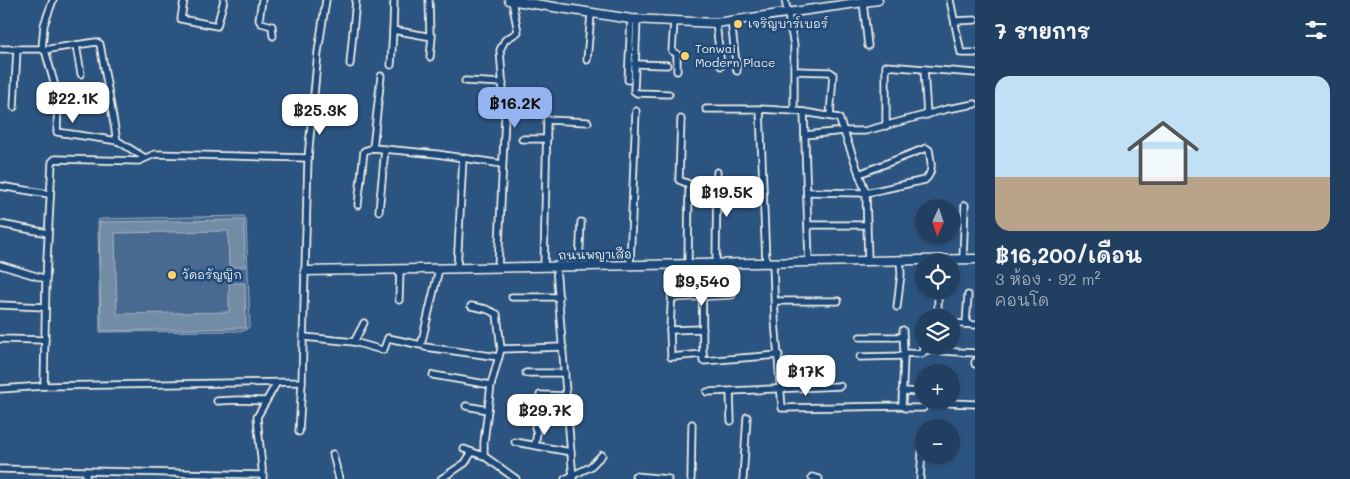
<!DOCTYPE html>
<html lang="th">
<head>
<meta charset="utf-8">
<style>
  :root { --surface:#213f61; --page:#2d4a6a; --text:#f1f3f6; --muted:#a2afbd; --line:#3e5876; --accent:#95b2f1 }
  body { margin:0; font-family:Mali,"Playpen Sans Thai",sans-serif; background:var(--page); color:var(--text); height:100vh; display:flex; flex-direction:column; font-size:19px; white-space:nowrap }
  * { box-sizing:border-box; margin:0 }
  p { font-size:16px; color:var(--muted) }
  .icon { flex:none; width:28px; height:28px; fill:none; stroke:currentColor; stroke-width:2; stroke-linecap:round; stroke-linejoin:round }
  .map { position:relative; flex:1; overflow:hidden }
  .drawer { display:flex; flex-direction:column; background:var(--surface); width:375px }
  .drawer>* { flex:none }
  .needle { width:32px; rotate:183deg }
  .buttons { position:absolute; left:915px; top:199px; display:grid; gap:10px }
  .buttons a { display:grid; place-items:center; width:45px; height:45px; border-radius:50%; background:var(--surface); box-shadow:0 1px 4px #0004,0 0 0 1px var(--line); font-size:25px }
  .price { position:absolute; translate:-50% -42px; padding:0 11px; border-radius:10px; background:#fff; color:#222; font-size:16px; line-height:32px; filter:drop-shadow(0 1px 2px #0008) }
  .price::after { content:''; position:absolute; left:50%; top:30px; width:15px; height:11px; margin-left:-8px; background:inherit; clip-path:polygon(0 0,100% 0,50% 100%) }
  .price.current { background:var(--accent); color:#111 }
  ul { padding:0; list-style:none }
  li { display:grid; align-content:center; gap:10px; height:265px; padding:0 20px }
  li+li { border-top:1px solid var(--line) }
  li span { display:grid; place-items:center; height:155px; border-radius:15px; color:#555 }
  li>.icon { margin-inline-start:auto }
  span .icon { width:90px; height:90px; fill:#fffc; stroke-width:1 }
  li b { font-size:21px }
  h2 { display:flex; justify-content:space-between; align-items:center; height:60px; padding:0 20px; font-size:21px }
  main { display:flex; flex:1; min-height:0 }
  .map>svg:first-child { display:block }
</style>
</head>
<body>
<main>
<div class="map">
<svg width="975" height="479" viewBox="0 0 975 479">
  <rect width="100%" height="100%" fill="#2c5481"/>
  <filter id="ink" filterUnits="userSpaceOnUse"><feTurbulence type="fractalNoise" baseFrequency=".02" numOctaves="2"/><feDisplacementMap in="SourceGraphic" scale="10" xChannelSelector="R" yChannelSelector="G"/><feConvolveMatrix kernelMatrix="1 2 1 2 8 2 1 2 1" color-interpolation-filters="sRGB"/></filter>
  <g filter="url(#ink)">
    <polygon fill="#496b90" stroke="#9eaebc" points="244,216 246,219 250,325 248,328 244,331 100,332 98,220 101,219"/>
    <polygon fill="#738ca6" stroke="#a7b4c0" points="244,220 245,267 229,267 228,231 115,233 117,314 229,312 229,283 245,283 246,328 101,331 99,222"/>
    <g fill="none" stroke-linecap="round" stroke-linejoin="round">
      <g stroke="#f4f1e8" stroke-width="9">
        <g id="minor">
          <polyline points="184,0 181,19 217,26 224,0"/>
          <polyline points="262,0 259,20 261,23 272,26 273,36"/>
          <polyline points="394,0 393,30 432,37 430,57"/>
          <polyline points="429,0 430,36"/>
          <polyline points="785,0 794,45 794,111 804,112 809,262"/>
          <polyline points="950,0 961,53 975,53"/>
          <polyline points="863,2 868,46"/>
          <polyline points="637,19 634,91 637,93 669,94"/>
          <polyline points="731,21 737,71"/>
          <polyline points="955,21 975,20"/>
          <polyline points="674,22 672,51 677,54 677,71"/>
          <polyline points="716,23 721,66"/>
          <polyline points="76,45 96,42 100,44 117,141"/>
          <polyline points="0,49 42,49 44,25 53,0"/>
          <polyline points="43,50 76,45 81,74"/>
          <polyline points="45,50 58,97 57,132 118,141 145,158"/>
          <polyline points="587,60 591,14"/>
          <polyline points="350,64 356,0"/>
          <polyline points="634,64 667,65"/>
          <polyline points="391,65 393,30"/>
          <polyline points="924,69 927,115"/>
          <polyline points="795,71 830,72 833,74 830,116"/>
          <polyline points="628,80 631,19"/>
          <polyline points="465,81 503,83"/>
          <polyline points="14,107 17,49"/>
          <polyline points="706,109 760,109"/>
          <polyline points="804,112 839,118 866,193 868,261"/>
          <polyline points="681,119 679,180 689,184 688,264"/>
          <polyline points="886,126 886,66 975,73"/>
          <polyline points="805,135 844,131 865,131 947,109 975,104"/>
          <polyline points="522,139 547,139"/>
          <polyline points="373,148 381,76"/>
          <polyline points="0,186 49,194"/>
          <path d="M807 192 866 193 925 180C934 172 931 161 929 150L926 148 859 174"/>
          <polyline points="358,205 364,151 373,148 437,154 502,164"/>
          <polyline points="379,211 385,149"/>
          <polyline points="0,224 48,233"/>
          <polyline points="808,225 867,225"/>
          <polyline points="963,259 965,205"/>
          <polyline points="766,263 760,109 794,111"/>
          <polyline points="773,263 775,320 782,408 902,406 904,356 903,330"/>
          <polyline points="702,264 703,361 779,355"/>
          <polyline points="716,264 717,172"/>
          <polyline points="0,265 46,279"/>
          <polyline points="630,265 636,111"/>
          <polyline points="673,265 670,330 671,357 703,354"/>
          <polyline points="579,266 581,222"/>
          <polyline points="544,267 547,120 588,122"/>
          <polyline points="556,267 573,479"/>
          <polyline points="498,268 505,116 500,50 505,40 518,32 512,1"/>
          <polyline points="457,269 463,158"/>
          <polyline points="512,297 559,297"/>
          <polyline points="672,298 732,295"/>
          <polyline points="399,300 400,270"/>
          <polyline points="775,301 838,301"/>
          <polyline points="0,305 45,307"/>
          <polyline points="471,306 486,309 497,314 501,349 491,385 484,442 484,456 516,479"/>
          <polyline points="897,307 901,274 900,260"/>
          <polyline points="938,318 938,290"/>
          <polyline points="951,323 975,325"/>
          <polyline points="966,324 968,295"/>
          <polyline points="670,330 703,329"/>
          <polyline points="304,337 354,342 382,350 384,349 388,338 421,345 439,269"/>
          <polyline points="860,337 903,337"/>
          <polyline points="0,339 45,340"/>
          <polyline points="354,342 364,323"/>
          <polyline points="425,347 499,357"/>
          <polyline points="501,349 563,347"/>
          <polyline points="923,352 923,338"/>
          <polyline points="904,353 922,354 925,350 975,353"/>
          <polyline points="860,357 904,356"/>
          <polyline points="975,364 975,362"/>
          <polyline points="526,373 565,373"/>
          <polyline points="433,375 491,385"/>
          <polyline points="44,386 46,279 52,162 55,159 139,161 155,154 308,158"/>
          <polyline points="0,389 44,386 302,382 308,158 318,52 326,0"/>
          <polyline points="902,391 923,392"/>
          <polyline points="707,392 840,386"/>
          <polyline points="730,392 731,421"/>
          <polyline points="540,395 566,396"/>
          <polyline points="217,401 237,400 266,401"/>
          <polyline points="949,403 975,404"/>
          <polyline points="466,406 488,410"/>
          <polyline points="902,406 905,408 923,408"/>
          <polyline points="535,427 537,433 535,445"/>
          <polyline points="299,432 302,382"/>
          <polyline points="515,442 571,452"/>
          <polyline points="464,449 472,452"/>
          <polyline points="333,454 339,479"/>
          <polyline points="0,469 263,475"/>
          <polyline points="635,476 668,479"/>
          <polyline points="812,477 819,479"/>
          <polyline points="263,478 257,417 276,384"/>
          <polyline points="86,479 86,471"/>
          <polyline points="441,479 465,463 472,452 484,456"/>
          <polyline points="565,479 590,467 602,455"/>
          <polyline points="691,479 692,424"/>
          <polyline points="743,479 747,417"/>
          <polyline points="920,479 922,452"/>
        </g>
      </g>
      <g stroke="#f4f1e8" stroke-width="11">
        <g id="tertiary">
          <polyline points="509,0 631,19 716,23 878,0"/>
          <polyline points="305,271 975,259"/>
        </g>
      </g>
      <use href="#minor" stroke="#1f4a7a" stroke-width="5.5"/>
      <use href="#tertiary" stroke="#1f4a7a" stroke-width="8"/>
    </g>
  </g>
  <g fill="#ffd166" stroke="#1f4a7a" stroke-width="2">
    <circle cx="738" cy="24" r="5"/>
    <circle cx="685" cy="56" r="5"/>
    <circle cx="172" cy="275" r="5"/>
  </g>
  <g text-anchor="middle" stroke-width="5" stroke-linejoin="round" paint-order="stroke">
    <g font-size="12" fill="#f4f1e8" stroke="#1f4a7a" text-anchor="start">
      <text x="748" y="28">เจริญบาร์เบอร์</text>
      <text x="695" y="53">Tonwai<tspan x="695" dy="14">Modern Place</tspan></text>
      <text x="182" y="279">วัดอรัญญิก</text>
    </g>
    <g font-size="12" fill="#f4f1e8" stroke="#1f4a7a">
      <text transform="translate(595 255) rotate(-1)" y="4">ถนนพญาเสือ</text>
    </g>
  </g>
</svg>
<div class="buttons">
<a><svg class="needle" viewBox="-14 -14 28 28"><path d="M0-13l5 13h-10z" fill="#e53935"/><path d="M0 13l5-13h-10z" fill="#a2afbd"/></svg></a>
<a><svg class="icon" aria-label="locate" viewBox="0 0 24 24"><circle cx="12" cy="12" r="6"/><path d="M12 2v4M12 18v4M2 12h4M18 12h4"/></svg></a>
<a><svg class="icon" aria-label="layers" viewBox="0 0 24 24"><path d="M12 4l9 5-9 5-9-5zM3 14l9 5 9-5"/></svg></a>
<a>+</a>
<a>−</a>
</div>
<b class="price" style="left:73px;top:124px">฿22.1K</b>
<b class="price current" style="left:515px;top:129px">฿16.2K</b>
<b class="price" style="left:320px;top:136px">฿25.3K</b>
<b class="price" style="left:727px;top:218px">฿19.5K</b>
<b class="price" style="left:702px;top:307px">฿9,540</b>
<b class="price" style="left:806px;top:397px">฿17K</b>
<b class="price" style="left:545px;top:436px">฿29.7K</b>
</div>
<section class="drawer">
<h2>7 รายการ<svg class="icon" aria-label="filters" viewBox="0 0 24 24"><path d="M4 7h16M4 17h16"/><circle cx="9" cy="7" r="2"/><circle cx="15" cy="17" r="2"/></svg></h2>
<ul>
<li><span style="background:linear-gradient(#bfe0f5 65%,#b9a48a 0)"><svg class="icon" aria-label="home" viewBox="0 0 24 24"><path d="M3 11l9-7 9 7M6 9v11h12V9"/></svg></span><div><b>฿16,200/เดือน</b><p>3 ห้อง · 92 m²</p><p>คอนโด</p></div></li>
</ul>
</section>
</main>
</body>
</html>
